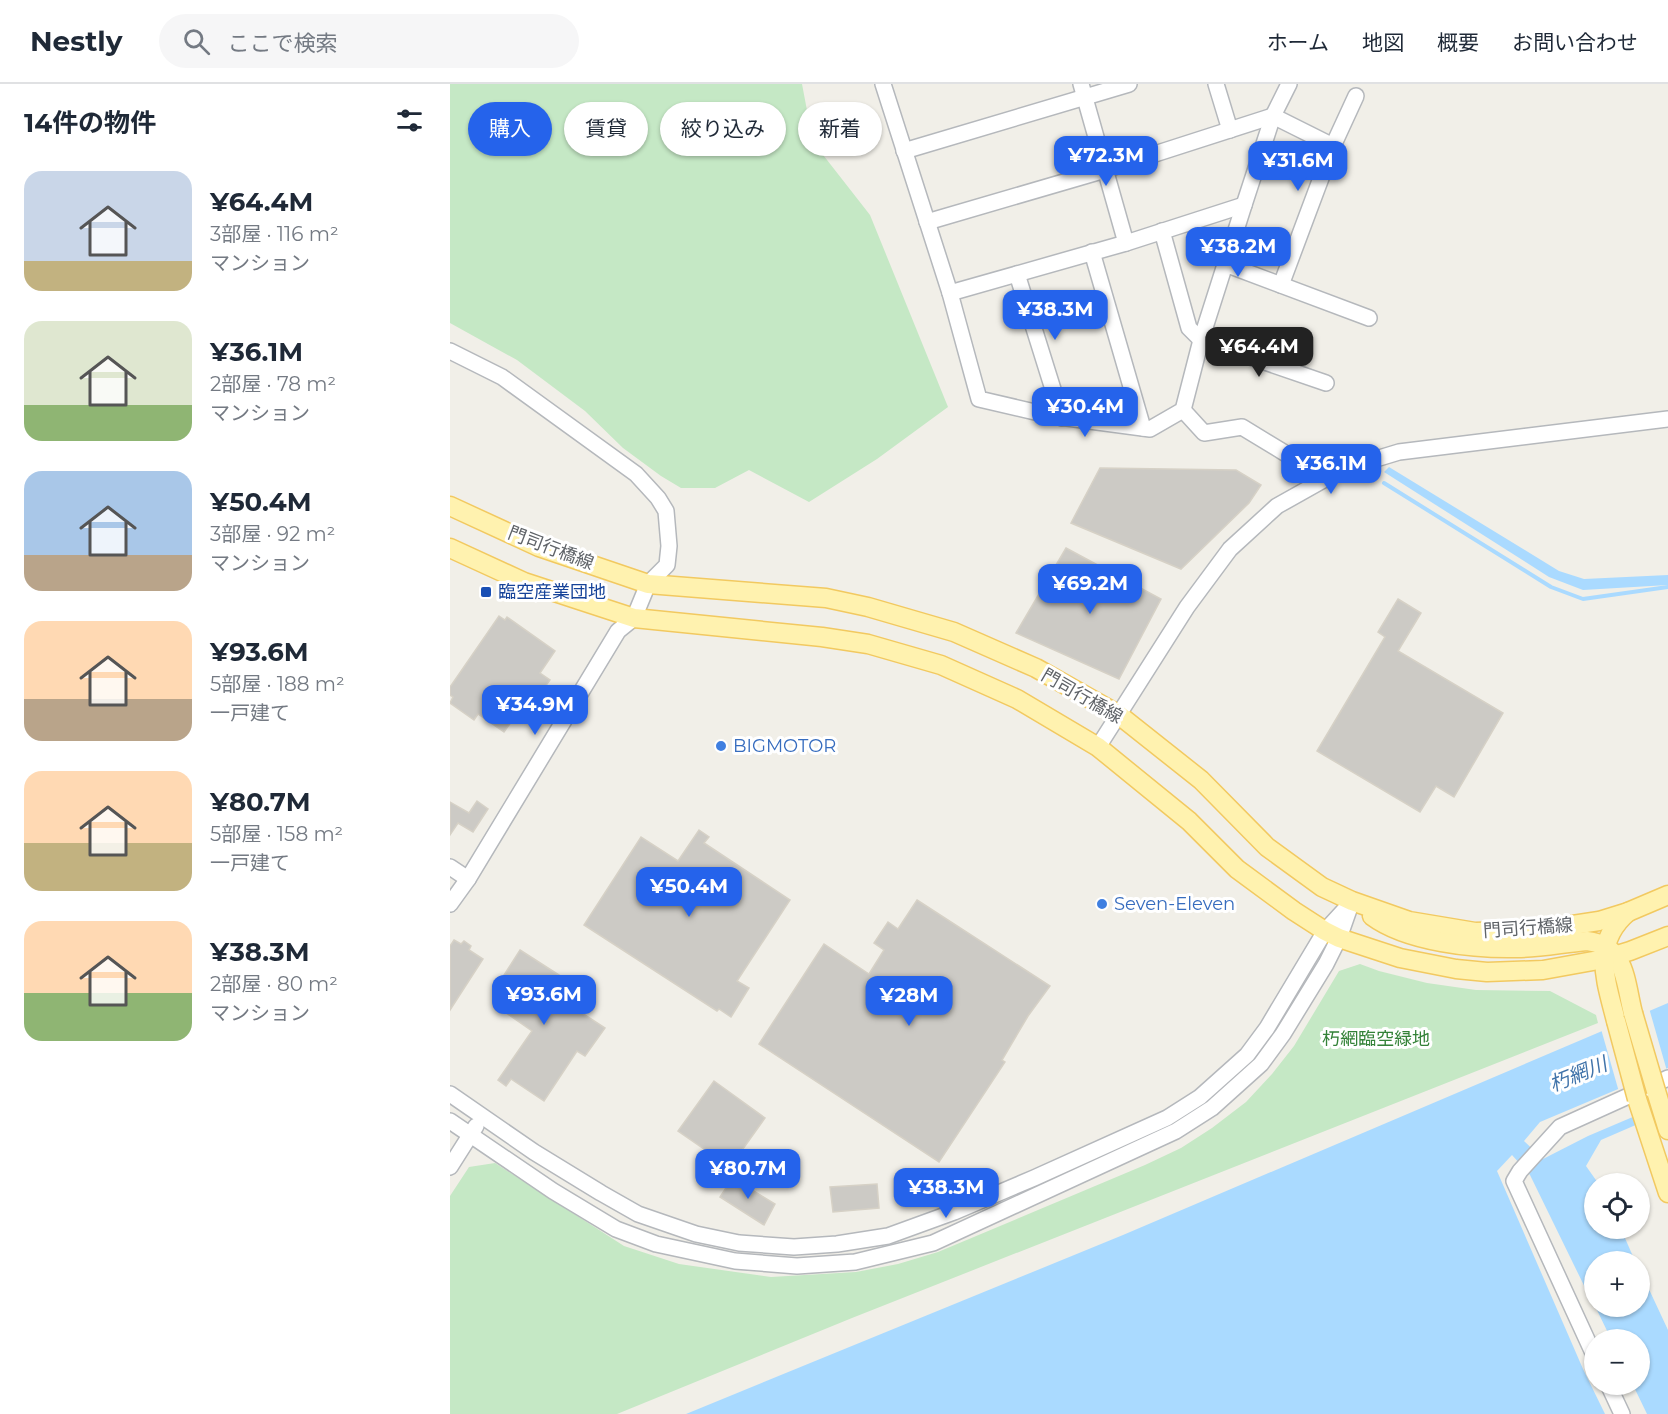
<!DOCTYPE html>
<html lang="ja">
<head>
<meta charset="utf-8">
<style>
  :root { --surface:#fff; --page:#f6f6f7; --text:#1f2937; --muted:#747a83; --line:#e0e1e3; --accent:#2563eb }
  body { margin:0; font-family:Montserrat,"Noto Sans JP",sans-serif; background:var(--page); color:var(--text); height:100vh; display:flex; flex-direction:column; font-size:22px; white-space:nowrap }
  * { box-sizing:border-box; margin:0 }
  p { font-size:20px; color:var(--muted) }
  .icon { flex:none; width:33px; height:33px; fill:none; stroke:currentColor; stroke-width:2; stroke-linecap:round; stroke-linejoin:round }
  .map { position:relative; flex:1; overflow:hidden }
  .drawer { display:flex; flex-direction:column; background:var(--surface); width:450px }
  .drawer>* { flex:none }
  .top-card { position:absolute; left:18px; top:18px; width:570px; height:54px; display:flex; gap:12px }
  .tools { position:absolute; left:1134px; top:1089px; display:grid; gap:12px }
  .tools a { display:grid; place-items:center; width:66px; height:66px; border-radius:50%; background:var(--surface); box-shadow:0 2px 4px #0004; font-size:30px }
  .price { position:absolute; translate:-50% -51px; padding:0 14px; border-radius:12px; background:var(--accent); color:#fff; font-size:20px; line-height:39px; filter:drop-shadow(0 2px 3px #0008) }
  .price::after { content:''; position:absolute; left:50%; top:36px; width:18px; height:14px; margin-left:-9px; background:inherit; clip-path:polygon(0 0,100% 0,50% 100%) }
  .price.active { background:#222; color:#fff }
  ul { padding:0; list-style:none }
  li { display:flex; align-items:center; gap:18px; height:150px; padding:0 24px }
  li span { display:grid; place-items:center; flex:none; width:168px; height:120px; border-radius:18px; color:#555 }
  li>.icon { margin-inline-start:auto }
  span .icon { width:72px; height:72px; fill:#fffc; stroke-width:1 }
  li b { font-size:26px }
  h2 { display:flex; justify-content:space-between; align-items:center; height:72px; padding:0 24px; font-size:26px }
  .tag { padding:0 21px; border-radius:27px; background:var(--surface); box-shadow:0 2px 4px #0004; font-size:21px; line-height:54px }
  .tag.active { background:var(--accent); color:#fff }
  header { display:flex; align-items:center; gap:36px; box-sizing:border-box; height:84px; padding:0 30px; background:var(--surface); border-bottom:2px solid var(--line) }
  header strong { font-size:28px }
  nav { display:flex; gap:33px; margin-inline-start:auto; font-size:21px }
  .search { width:420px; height:54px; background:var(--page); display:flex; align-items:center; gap:15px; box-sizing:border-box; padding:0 21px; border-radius:33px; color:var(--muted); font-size:22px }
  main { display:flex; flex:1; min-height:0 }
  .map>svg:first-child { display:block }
</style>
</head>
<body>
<header>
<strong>Nestly</strong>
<div class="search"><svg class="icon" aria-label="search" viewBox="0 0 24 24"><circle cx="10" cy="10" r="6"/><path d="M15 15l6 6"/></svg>ここで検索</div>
<nav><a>ホーム</a><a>地図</a><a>概要</a><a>お問い合わせ</a></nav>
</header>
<main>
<section class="drawer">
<h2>14件の物件<svg class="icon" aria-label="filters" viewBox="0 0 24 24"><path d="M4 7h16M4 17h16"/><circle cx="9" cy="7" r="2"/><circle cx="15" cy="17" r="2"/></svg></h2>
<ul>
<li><span style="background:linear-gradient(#c9d6e8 75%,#c2b280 0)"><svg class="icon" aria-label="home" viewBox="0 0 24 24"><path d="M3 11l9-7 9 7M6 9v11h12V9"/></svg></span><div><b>¥64.4M</b><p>3部屋 · 116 m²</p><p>マンション</p></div></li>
<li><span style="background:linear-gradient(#dfe7d0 70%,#8fb573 0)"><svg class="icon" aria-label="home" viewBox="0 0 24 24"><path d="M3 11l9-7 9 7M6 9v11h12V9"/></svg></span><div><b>¥36.1M</b><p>2部屋 · 78 m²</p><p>マンション</p></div></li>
<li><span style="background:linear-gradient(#a9c7e8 70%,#b9a48a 0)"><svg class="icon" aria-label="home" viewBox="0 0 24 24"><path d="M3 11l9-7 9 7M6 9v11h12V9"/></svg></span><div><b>¥50.4M</b><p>3部屋 · 92 m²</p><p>マンション</p></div></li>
<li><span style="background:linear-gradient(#ffd9b3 65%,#b9a48a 0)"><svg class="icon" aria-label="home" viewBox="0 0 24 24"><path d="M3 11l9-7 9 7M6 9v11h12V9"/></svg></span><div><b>¥93.6M</b><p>5部屋 · 188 m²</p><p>一戸建て</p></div></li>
<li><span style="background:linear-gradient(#ffd9b3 60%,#c2b280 0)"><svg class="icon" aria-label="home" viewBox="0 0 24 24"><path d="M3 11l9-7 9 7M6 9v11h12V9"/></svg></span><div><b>¥80.7M</b><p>5部屋 · 158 m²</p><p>一戸建て</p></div></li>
<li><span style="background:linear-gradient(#ffd9b3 60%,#8fb573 0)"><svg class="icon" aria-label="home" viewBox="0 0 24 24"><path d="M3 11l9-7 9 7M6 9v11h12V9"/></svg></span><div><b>¥38.3M</b><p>2部屋 · 80 m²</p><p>マンション</p></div></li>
</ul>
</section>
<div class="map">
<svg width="1218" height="1330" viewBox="0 0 1218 1330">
  <rect width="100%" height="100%" fill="#f1efe8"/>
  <g fill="#c5e8c5">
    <polygon points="0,0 352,0 363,58 420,131 498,323 427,375 359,418 299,386 265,404 231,404 211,392 173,364 135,327 67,276 0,239"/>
    <polygon points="910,880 929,887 977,899 1026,906 1100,907 1146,931 1148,939 402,1234 167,1330 0,1330 0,1112 19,1083 45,1079 174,1162 229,1180 321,1193 406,1188 448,1180 488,1168 695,1081 731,1064 762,1044 796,1018 822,990 844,962 889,887"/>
  </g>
  <g fill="#aadaff">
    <polygon points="939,383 1109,487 1134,495 1218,491 1218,501 1133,506 1099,493 934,388"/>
    <polygon points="1218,919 1218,984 1090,1038 1074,1057 1093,1075 1138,1052 1218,1018 1218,1027 1151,1056 1136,1082 1148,1099 1144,1100 1144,1144 1171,1145 1185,1177 1144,1178 1144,1222 1080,1091 1062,1071 1047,1087 1133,1285 1155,1330 236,1330 673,1151"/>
    <polygon points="1190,1186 1218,1246 1218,1330 1197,1330 1183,1301 1190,1300 1190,1256 1161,1255 1145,1222 1190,1222"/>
  </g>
  <polygon fill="#f1efe8" points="1199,924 1217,987 1169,1008 1151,945"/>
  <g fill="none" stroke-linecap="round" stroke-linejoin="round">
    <polyline stroke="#aadaff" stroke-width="4" points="934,399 1101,503 1133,515 1218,503"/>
  </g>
  <g fill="#cccac5" stroke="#d6d1c6" stroke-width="1.5">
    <polygon points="650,384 786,386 811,401 799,419 731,485 621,439"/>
    <polygon points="616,464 711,515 669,595 566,549"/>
    <polygon points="948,515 971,529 948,567 1053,629 1004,713 986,702 970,728 867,667 935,553 928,548"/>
    <polygon points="49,532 55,536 57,533 105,567 90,589 100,596 89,611 83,607 54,648 28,630 24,636 0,619 3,613 0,611 0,603"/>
    <polygon points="27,717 38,725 23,748 8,739 0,751 0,718 19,729"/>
    <polygon points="249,746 259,753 254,759 340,816 287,897 299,904 281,933 269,925 267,927 134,841 191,753 228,777"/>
    <polygon points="467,816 600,902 578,932 552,976 555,978 489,1078 309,960 374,860 419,890 434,866 424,859 438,838 448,845"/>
    <polygon points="4,856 11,860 14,857 21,862 19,866 33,875 0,926 0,862"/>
    <polygon points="70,866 123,900 112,916 155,944 135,972 127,967 94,1017 61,995 56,1002 48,996 82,947 52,926 64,908 49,899"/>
    <polygon points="264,997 315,1034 280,1083 228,1047"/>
    <polygon points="285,1090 299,1100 297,1103 325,1120 314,1141 270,1113"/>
    <polygon points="427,1100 429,1124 383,1128 380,1103"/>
  </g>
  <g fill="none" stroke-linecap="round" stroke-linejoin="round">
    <g stroke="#b5b8bc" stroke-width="18">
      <g id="minor">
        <polyline points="433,0 500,209 529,315 602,332 700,345 733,326 751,256 794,121 823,32 839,0"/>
        <polyline points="631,0 676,159"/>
        <polyline points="766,0 780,46"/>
        <polyline points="883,62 906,12"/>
        <polyline points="454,67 679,0"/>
        <polyline points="477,138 655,86 823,32 883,62 831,201"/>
        <polyline points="712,147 739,244 751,256 876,299"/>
        <polyline points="642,168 693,344"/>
        <polyline points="775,180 919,234"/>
        <polyline points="567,190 612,334"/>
        <polyline points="500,209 676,159 794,121"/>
        <polyline points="0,267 52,293 186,390 208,414 216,427 219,462 217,481 198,500 184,534 168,547 18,795 0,820"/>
        <polyline points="733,326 754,349 792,343 838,371"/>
        <polyline points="648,663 737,523 780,465 827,422 893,385 949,368 1218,335"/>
        <polyline points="0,783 18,795"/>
        <polyline points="0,1010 84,1068 151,1109 188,1130 246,1150 289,1159 344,1163 387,1160 438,1152 504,1128 584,1094 717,1034 750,1013 797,971 817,944 875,847 898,822"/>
        <polyline points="0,1037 103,1107 166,1145 206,1160 285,1177 347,1182 405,1178 483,1159 726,1047 762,1024 811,980 833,950 876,880 889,854 902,817"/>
        <polyline points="0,1083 26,1042"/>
        <polyline points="1144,1271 1064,1097 1070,1087 1110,1043 1218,994"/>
        <polyline points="1158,1300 1172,1330"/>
      </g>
    </g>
    <g stroke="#f2c960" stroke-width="21">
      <g id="major">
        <polyline points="0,422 89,463 198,500 376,514 418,523 504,548 586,584 669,631 751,696 817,763 872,803 902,817 959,837 1025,848 1090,846 1149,837 1178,828 1218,811"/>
        <polyline points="0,464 74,498 184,534 372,553 418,560 491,581 567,615 648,663 739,737 787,785 844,827 875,847 889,854 950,874 1006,885 1037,888 1093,886 1154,875 1180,867 1218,852"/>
        <path d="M922 832C957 858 1025 865 1067 864 1091 864 1113 859 1137 857 1176 861 1175 898 1183 929"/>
        <path d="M1166 937C1156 897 1141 859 1178 828"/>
        <polyline points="1206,1007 1218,1046"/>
        <polyline points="1187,1015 1218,1109"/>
      </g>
    </g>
    <use href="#minor" stroke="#fff" stroke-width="15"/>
    <use href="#major" stroke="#fff2af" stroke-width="18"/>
    <g stroke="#f2c960" stroke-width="21" stroke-linecap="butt">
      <g id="major-bridge">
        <polyline points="1183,929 1206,1007"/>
        <polyline points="1166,937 1187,1015"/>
      </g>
    </g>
    <use href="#major-bridge" stroke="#fff2af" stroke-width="18"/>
  </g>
  <rect fill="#1a4fb4" stroke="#fff" stroke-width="2" x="30" y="502" width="12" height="12" rx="3"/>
  <g fill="#3f7fe0" stroke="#fff" stroke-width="2">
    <circle cx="271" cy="662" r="6"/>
    <circle cx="652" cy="820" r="6"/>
  </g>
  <g text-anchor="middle" stroke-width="6" stroke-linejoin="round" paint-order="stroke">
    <g font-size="18" fill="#5f6368" stroke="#fff">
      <text transform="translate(101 464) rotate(21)" y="6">門司行橋線</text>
      <text transform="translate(632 612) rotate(30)" y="6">門司行橋線</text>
      <text transform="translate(1078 844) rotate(-4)" y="6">門司行橋線</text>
    </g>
    <g font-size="18" fill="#164399" stroke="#fff" text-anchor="start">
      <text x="48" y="514">臨空産業団地</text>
    </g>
    <g font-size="18" fill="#366cbe" stroke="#fff" text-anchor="start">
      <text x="283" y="668">BIGMOTOR</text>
      <text x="664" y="826">Seven-Eleven</text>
    </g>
    <g font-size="18" fill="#348238" stroke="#fff">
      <text x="926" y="961">朽網臨空緑地</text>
    </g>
    <g font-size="20" font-style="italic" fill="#4174aa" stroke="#fff">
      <text transform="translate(1128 990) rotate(-22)" y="7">朽網川</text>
    </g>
  </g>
</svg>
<div class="tools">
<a><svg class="icon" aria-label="locate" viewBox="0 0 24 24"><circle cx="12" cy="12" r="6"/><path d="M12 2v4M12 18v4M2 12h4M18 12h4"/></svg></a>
<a>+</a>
<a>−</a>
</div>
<b class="price" style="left:656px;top:103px">¥72.3M</b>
<b class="price" style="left:848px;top:108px">¥31.6M</b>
<b class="price" style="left:788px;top:194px">¥38.2M</b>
<b class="price" style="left:605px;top:257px">¥38.3M</b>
<b class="price active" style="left:809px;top:294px">¥64.4M</b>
<b class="price" style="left:635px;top:354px">¥30.4M</b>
<b class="price" style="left:881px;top:411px">¥36.1M</b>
<b class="price" style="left:640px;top:531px">¥69.2M</b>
<b class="price" style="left:85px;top:652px">¥34.9M</b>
<b class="price" style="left:239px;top:834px">¥50.4M</b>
<b class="price" style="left:94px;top:942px">¥93.6M</b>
<b class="price" style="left:459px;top:943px">¥28M</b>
<b class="price" style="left:298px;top:1116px">¥80.7M</b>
<b class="price" style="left:496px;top:1135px">¥38.3M</b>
<div class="top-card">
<a class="tag active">購入</a>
<a class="tag">賃貸</a>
<a class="tag">絞り込み</a>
<a class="tag">新着</a>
</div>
</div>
</main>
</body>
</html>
